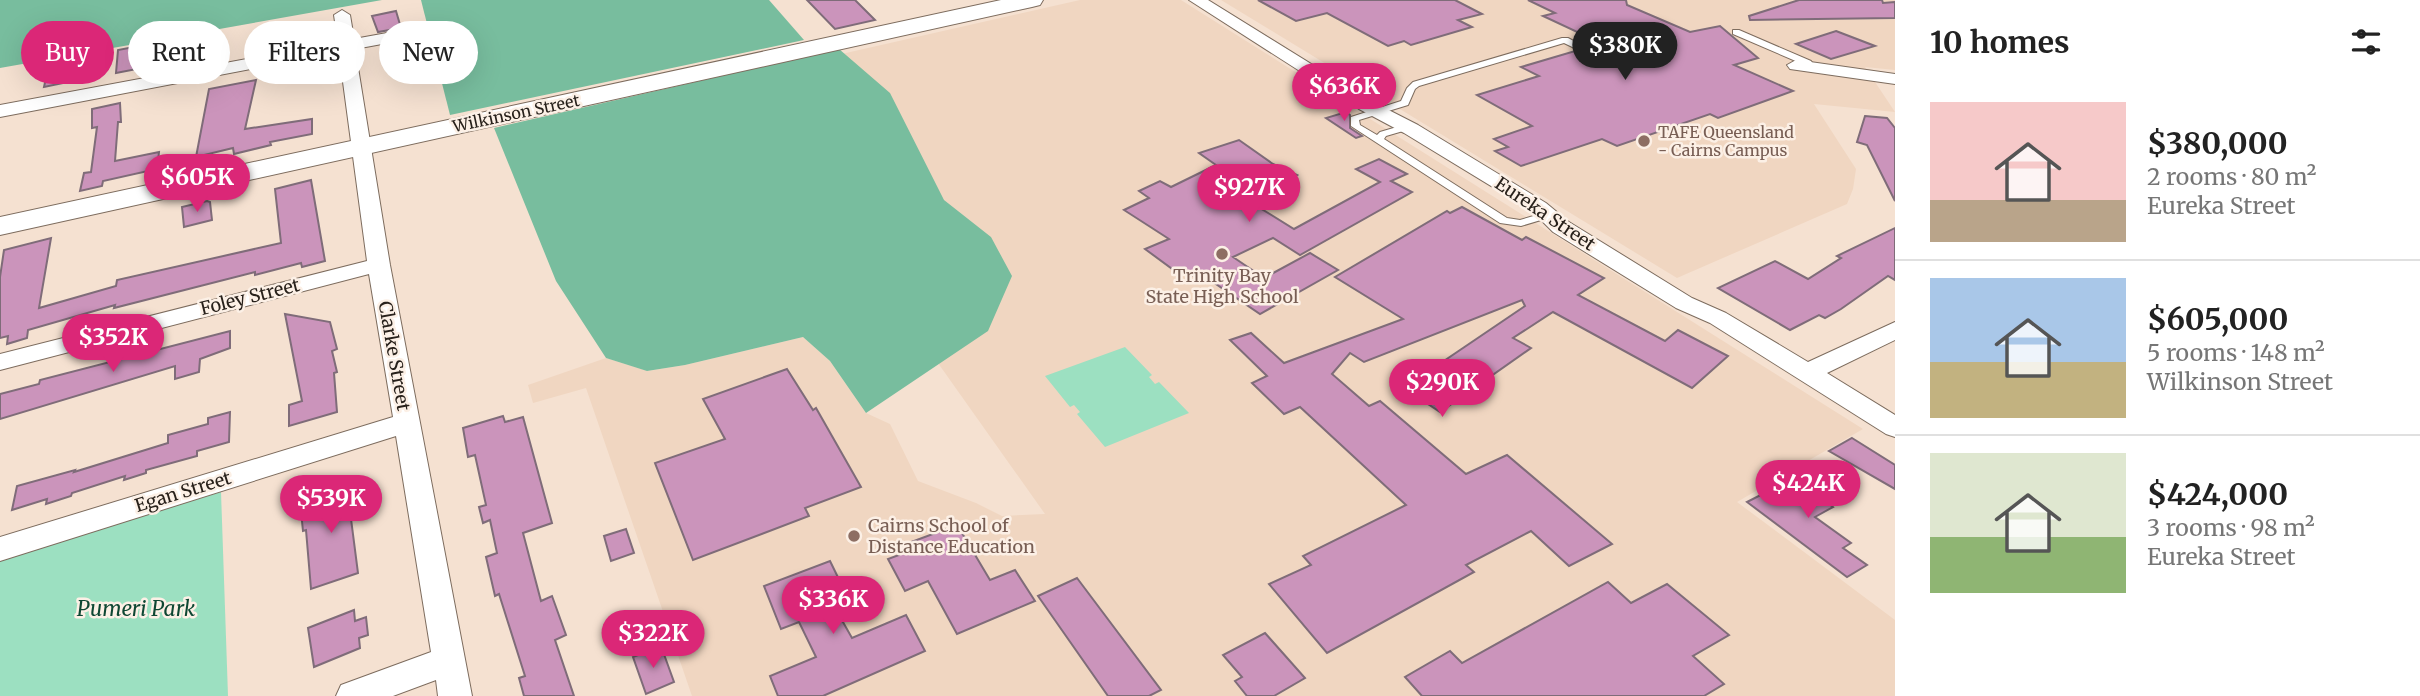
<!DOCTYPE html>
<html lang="en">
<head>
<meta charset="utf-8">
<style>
  :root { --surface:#fff; --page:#f6f6f6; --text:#222; --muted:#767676; --line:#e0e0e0; --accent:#db2777 }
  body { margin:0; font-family:Merriweather,serif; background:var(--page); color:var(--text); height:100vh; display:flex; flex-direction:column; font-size:26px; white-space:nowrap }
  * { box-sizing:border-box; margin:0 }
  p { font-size:23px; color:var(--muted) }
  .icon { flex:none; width:38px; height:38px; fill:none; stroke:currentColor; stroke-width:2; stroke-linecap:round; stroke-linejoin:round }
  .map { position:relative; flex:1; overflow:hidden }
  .panel { display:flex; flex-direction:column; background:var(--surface); width:525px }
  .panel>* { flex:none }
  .hud { position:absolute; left:21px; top:21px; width:665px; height:63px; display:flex; gap:14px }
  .price { position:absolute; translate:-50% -60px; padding:0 16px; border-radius:24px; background:var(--accent); color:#fff; font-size:23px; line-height:46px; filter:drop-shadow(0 2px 4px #0008) }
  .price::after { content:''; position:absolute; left:50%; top:42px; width:21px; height:16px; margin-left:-10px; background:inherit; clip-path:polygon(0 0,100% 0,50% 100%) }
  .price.current { background:#222; color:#fff }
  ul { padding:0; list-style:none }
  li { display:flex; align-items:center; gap:21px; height:175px; padding:0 35px }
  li+li { border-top:2px solid var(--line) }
  li span { display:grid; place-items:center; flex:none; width:196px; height:140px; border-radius:0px; color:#555 }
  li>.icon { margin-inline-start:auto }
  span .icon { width:84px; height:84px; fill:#fffc; stroke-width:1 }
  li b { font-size:30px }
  h2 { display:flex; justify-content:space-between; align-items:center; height:84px; padding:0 35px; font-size:30px }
  .pill { padding:0 24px; border-radius:32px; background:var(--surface); box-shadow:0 7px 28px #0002; font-size:24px; line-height:63px }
  .pill.current { background:var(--accent); color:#fff }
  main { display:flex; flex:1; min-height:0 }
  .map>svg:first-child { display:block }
</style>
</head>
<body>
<main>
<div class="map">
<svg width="1895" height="696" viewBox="0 0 1895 696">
  <rect width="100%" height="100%" fill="#f5e1d1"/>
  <g fill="#f0d6c1">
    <polygon points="1080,0 1181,0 1863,429 1737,502 1895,620 1895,696 692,696 586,388 533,403 528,385 606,358 648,371 685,365 803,337 830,361 866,413 890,424 918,481 976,503 1002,516 1045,514 736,78"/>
    <polygon points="1221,0 1895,0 1895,70 1865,67 1895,112 1814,104 1856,169 1853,189 1847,204 1677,278"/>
  </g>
  <g fill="#9ce0c1">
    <polygon points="1125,347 1152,375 1149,377 1155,384 1159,382 1189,413 1105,447 1077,414 1080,412 1074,405 1070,407 1045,376"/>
    <polygon points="221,492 228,696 0,696 0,560"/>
  </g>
  <g fill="#78bd9e">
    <polygon points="0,0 382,0 0,68"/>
    <polygon points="421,0 769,0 804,40 450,115"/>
    <polygon points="839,49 890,93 944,200 991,237 1012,276 988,331 866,413 830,361 803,337 685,365 647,371 606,358 556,281 494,128"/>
  </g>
  <g fill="#cb94bb" stroke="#7f6c79" stroke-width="2">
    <polygon points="807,0 855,0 875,20 835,29"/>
    <polygon points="1258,0 1455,0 1482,14 1458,20 1472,27 1411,45 1404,41 1388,46 1327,13 1296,21"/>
    <polygon points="1528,0 1626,0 1627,5 1690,32 1720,26 1758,58 1734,65 1793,91 1718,118 1710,114 1617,146 1602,139 1521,166 1495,151 1508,147 1494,139 1532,126 1477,95 1539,76 1521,67 1575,51 1584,55 1593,54 1595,50 1589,47 1601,43 1543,16 1555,13"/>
    <polygon points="1799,0 1882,0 1883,3 1895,2 1895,18 1750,20 1749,16"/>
    <polygon points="396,11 401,28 378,32 372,16"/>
    <polygon points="1836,31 1875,46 1831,59 1796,44"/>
    <polygon points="405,42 410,63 393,66 384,46"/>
    <polygon points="139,46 137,69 116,73 118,50"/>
    <polygon points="82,63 78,80 44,87 48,69"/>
    <polygon points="256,80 245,129 312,119 312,134 270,142 271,145 234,154 233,148 196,157 209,89"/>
    <polygon points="120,103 121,122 118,122 115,161 159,152 157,169 103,181 102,186 80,191 84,173 91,172 97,127 92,128 92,109"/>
    <polygon points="1346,112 1350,115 1350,128 1362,136 1356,138 1326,118"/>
    <polygon points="1865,116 1887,118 1895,128 1895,201 1867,145 1857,142"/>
    <polygon points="1239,140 1273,164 1297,175 1247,200 1294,229 1380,182 1356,169 1379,159 1407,174 1391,181 1412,192 1300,255 1273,238 1233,257 1264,278 1310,253 1338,270 1260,314 1204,276 1198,279 1182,268 1175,271 1145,249 1169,239 1124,210 1149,198 1139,191 1160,181 1171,187 1216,165 1199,153"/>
    <polygon points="311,180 325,261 302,267 301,263 255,275 255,272 114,308 115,305 28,330 27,338 7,344 8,336 0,338 0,277 4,250 51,238 39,308 116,286 117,280 281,243 275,189"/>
    <polygon points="207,201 210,202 212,220 184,227 182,207"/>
    <polygon points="1462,207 1522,240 1526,237 1604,278 1578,295 1665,341 1678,330 1728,356 1692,388 1553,312 1513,338 1531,348 1440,412 1404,388 1525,306 1522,300 1364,362 1350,353 1332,374 1369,406 1380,401 1466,474 1507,455 1612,544 1569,566 1531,531 1466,565 1474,572 1327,653 1269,584 1311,565 1303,556 1406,505 1300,407 1284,414 1252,383 1267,376 1230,340 1251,333 1284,363 1403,319 1335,277 1447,211 1450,213"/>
    <polygon points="1895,228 1895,280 1888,276 1841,309 1825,318 1819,315 1790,330 1718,288 1775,261 1808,279 1841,258 1837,256"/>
    <polygon points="285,314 330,322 337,349 332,351 337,372 334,373 337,412 289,426 289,405 302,401"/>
    <polygon points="230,331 230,348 200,359 199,372 175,379 175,366 0,419 0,394 39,384 40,380"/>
    <polygon points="787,369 813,410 816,408 861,487 805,508 809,516 693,560 655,463 725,439 703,399"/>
    <polygon points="230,412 229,442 197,451 197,456 146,470 146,473 124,480 125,476 72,493 71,496 46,504 47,499 12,510 17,486 75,470 74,472 168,443 168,435 208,424 208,418"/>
    <polygon points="503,416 505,422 523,417 552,523 523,533 541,601 552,596 566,635 555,640 574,696 524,696 519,678 525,676 499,594 495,596 486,557 497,553 490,520 483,523 479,507 486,505 475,455 468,457 463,428"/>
    <polygon points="1852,438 1895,465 1895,489 1829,451"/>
    <polygon points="1806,472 1837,494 1824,500 1833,507 1815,517 1851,543 1843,548 1867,565 1847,577 1747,502"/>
    <polygon points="355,484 360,516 351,519 358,573 311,589 306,530 303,531 300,502"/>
    <polygon points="949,528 951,531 959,528 990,580 1015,570 1035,601 957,634 928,581 905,591 888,559 899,555 895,548"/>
    <polygon points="626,529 634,553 611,561 604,536"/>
    <polygon points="830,561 850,602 835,608 852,638 906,615 925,651 823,696 778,696 770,676 816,657 799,622 781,629 764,586"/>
    <polygon points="1077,578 1161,690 1149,696 1108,696 1038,596"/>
    <polygon points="1608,582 1631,603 1667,584 1729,635 1693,656 1724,684 1704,696 1422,696 1405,677 1450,651 1462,663"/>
    <polygon points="354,610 355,621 366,617 368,635 359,638 360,648 314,667 308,628"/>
    <polygon points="1265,633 1305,678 1274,696 1247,696 1235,681 1242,677 1223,655"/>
    <polygon points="661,646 674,682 646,694 633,657"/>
  </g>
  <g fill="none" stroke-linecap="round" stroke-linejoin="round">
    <g stroke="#7d6c5e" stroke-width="2">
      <g id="lane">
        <polygon points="1733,30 1739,30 1811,61 1815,67 1808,69 1805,65 1733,34"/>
        <polygon points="1562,38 1568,38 1592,51 1585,53 1564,43 1419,86 1415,89 1408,105 1359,120 1360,125 1377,135 1380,132 1407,124 1410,125 1410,129 1386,136 1384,139 1507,218 1520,220 1547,212 1552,215 1551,217 1521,226 1500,223 1351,126 1351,117 1401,101 1407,88 1413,82"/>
      </g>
    </g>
    <g stroke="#7d6c5e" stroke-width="2">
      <g id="street">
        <polygon points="1189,0 1208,0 1371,101 1418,125 1546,203 1569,222 1692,298 1726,313 1808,362 1895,322 1895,340 1827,373 1895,415 1895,437 1886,434 1710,323 1676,308 1553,232 1532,211 1404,133 1359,109"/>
        <polygon points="342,10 350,15 354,39 409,29 417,34 409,39 355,49 390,265 472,696 438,696 436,680 393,696 336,696 341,685 431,652 396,436 0,561 0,537 393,417 369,274 0,370 0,354 367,261 339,52 0,117 0,105 338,42 334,15"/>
        <polygon points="1796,60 1895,74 1895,84 1790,69 1787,65"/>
      </g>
    </g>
    <g stroke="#7d6c5e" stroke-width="2">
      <polygon id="secondary" points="1001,0 1043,0 1040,5 1032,7 0,235 0,217"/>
    </g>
    <use href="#lane" fill="#fff" fill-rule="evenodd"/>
    <use href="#street" fill="#fff" fill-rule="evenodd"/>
    <use href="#secondary" fill="#fff" fill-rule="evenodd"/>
  </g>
  <g fill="#8d6e63" stroke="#fcf0e6" stroke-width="2.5">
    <circle cx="1644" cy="141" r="7"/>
    <circle cx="1222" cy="254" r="7"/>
    <circle cx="854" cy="536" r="7"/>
  </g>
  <g text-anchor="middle" stroke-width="5" stroke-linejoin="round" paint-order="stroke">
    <g font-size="16" fill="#28211b" stroke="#fcf0e6">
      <text transform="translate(516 113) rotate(-12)" y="6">Wilkinson Street</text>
    </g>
    <g font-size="16" fill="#785e54" stroke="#fcf0e6" text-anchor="start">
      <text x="1658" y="138">TAFE Queensland<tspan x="1658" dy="18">- Cairns Campus</tspan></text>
    </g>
    <g font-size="18" fill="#28211b" stroke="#fcf0e6">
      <text transform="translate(1545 214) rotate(34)" y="6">Eureka Street</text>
      <text transform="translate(250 297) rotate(-14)" y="6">Foley Street</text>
      <text transform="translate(394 356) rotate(80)" y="6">Clarke Street</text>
      <text transform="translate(183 492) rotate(-17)" y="6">Egan Street</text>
    </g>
    <g font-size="18" fill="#785e54" stroke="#fcf0e6">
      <text x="1222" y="282">Trinity Bay<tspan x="1222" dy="21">State High School</tspan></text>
      <text x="868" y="532" text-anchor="start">Cairns School of<tspan x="868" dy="21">Distance Education</tspan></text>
    </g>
    <g font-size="21" font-style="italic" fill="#0e4733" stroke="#fcf0e6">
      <text x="136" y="616">Pumeri Park</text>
    </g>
  </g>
</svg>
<b class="price current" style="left:1625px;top:82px">$380K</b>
<b class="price" style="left:1344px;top:123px">$636K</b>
<b class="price" style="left:197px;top:214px">$605K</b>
<b class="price" style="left:1249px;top:224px">$927K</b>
<b class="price" style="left:113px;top:374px">$352K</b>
<b class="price" style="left:1442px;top:419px">$290K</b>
<b class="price" style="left:1808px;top:520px">$424K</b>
<b class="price" style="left:331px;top:535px">$539K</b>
<b class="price" style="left:833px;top:636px">$336K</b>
<b class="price" style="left:653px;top:670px">$322K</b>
<div class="hud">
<a class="pill current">Buy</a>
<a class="pill">Rent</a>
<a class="pill">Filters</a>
<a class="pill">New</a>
</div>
</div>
<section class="panel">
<h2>10 homes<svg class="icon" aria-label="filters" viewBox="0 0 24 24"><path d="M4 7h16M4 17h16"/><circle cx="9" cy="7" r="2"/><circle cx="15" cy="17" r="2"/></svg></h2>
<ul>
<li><span style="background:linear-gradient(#f6c9c9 70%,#b9a48a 0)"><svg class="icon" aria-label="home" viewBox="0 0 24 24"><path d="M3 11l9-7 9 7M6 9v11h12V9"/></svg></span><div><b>$380,000</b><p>2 rooms · 80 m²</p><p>Eureka Street</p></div></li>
<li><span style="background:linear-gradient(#a9c7e8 60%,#c2b280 0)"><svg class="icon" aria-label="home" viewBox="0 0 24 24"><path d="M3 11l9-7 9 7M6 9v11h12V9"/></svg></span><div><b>$605,000</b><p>5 rooms · 148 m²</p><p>Wilkinson Street</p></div></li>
<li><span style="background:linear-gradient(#dfe7d0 60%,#8fb573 0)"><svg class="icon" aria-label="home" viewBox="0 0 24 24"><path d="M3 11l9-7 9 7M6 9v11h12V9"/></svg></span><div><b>$424,000</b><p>3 rooms · 98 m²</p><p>Eureka Street</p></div></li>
</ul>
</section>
</main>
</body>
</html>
